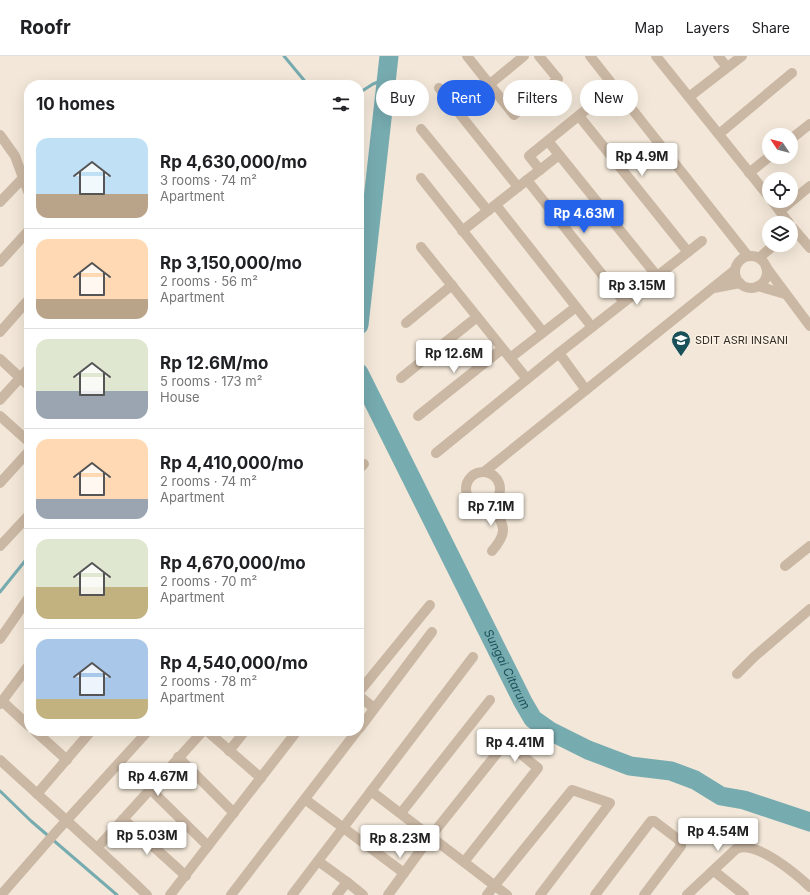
<!DOCTYPE html>
<html lang="en">
<head>
<meta charset="utf-8">
<style>
  :root { --surface:#fff; --page:#f2f2f2; --text:#202124; --muted:#757577; --line:#e0e0e0; --accent:#2563eb }
  body { margin:0; font-family:Inter,sans-serif; background:var(--page); color:var(--text); height:100vh; display:flex; flex-direction:column; font-size:15px; white-space:nowrap }
  * { box-sizing:border-box; margin:0 }
  p { font-size:13px; color:var(--muted) }
  .icon { flex:none; width:22px; height:22px; fill:none; stroke:currentColor; stroke-width:2; stroke-linecap:round; stroke-linejoin:round }
  .map { position:relative; flex:1; overflow:hidden }
  .sheet { position:absolute; left:24px; top:24px; width:340px; height:656px; display:flex; flex-direction:column; background:var(--surface); border-radius:16px; box-shadow:0 4px 16px #0002 }
  .sheet>* { flex:none }
  .guide { position:absolute; left:376px; top:24px; width:374px; height:36px; display:flex; gap:8px }
  .needle { width:26px; rotate:305deg }
  .buttons { position:absolute; left:762px; top:72px; display:grid; gap:8px }
  .buttons a { display:grid; place-items:center; width:36px; height:36px; border-radius:50%; background:var(--surface); box-shadow:0 4px 16px #0002; font-size:20px }
  .price { position:absolute; translate:-50% -34px; padding:0 9px; border-radius:4px; background:#fff; color:#222; font-size:13px; line-height:26px; filter:drop-shadow(0 1px 2px #0008) }
  .price::after { content:''; position:absolute; left:50%; top:24px; width:12px; height:9px; margin-left:-6px; background:inherit; clip-path:polygon(0 0,100% 0,50% 100%) }
  .price.selected { background:var(--accent); color:#fff }
  ul { padding:0; list-style:none }
  li { display:flex; align-items:center; gap:12px; height:100px; padding:0 12px }
  li+li { border-top:1px solid var(--line) }
  li span { display:grid; place-items:center; flex:none; width:112px; height:80px; border-radius:12px; color:#555 }
  li>.icon { margin-inline-start:auto }
  span .icon { width:48px; height:48px; fill:#fffc; stroke-width:1 }
  li b { font-size:17px }
  h2 { display:flex; justify-content:space-between; align-items:center; height:48px; padding:0 12px; font-size:17px }
  .chip { padding:0 14px; border-radius:18px; background:var(--surface); box-shadow:0 4px 16px #0002; font-size:14px; line-height:36px }
  .chip.selected { background:var(--accent); color:#fff }
  header { display:flex; align-items:center; gap:24px; box-sizing:border-box; height:56px; padding:0 20px; background:var(--surface); border-bottom:1px solid var(--line) }
  header strong { font-size:19px }
  nav { display:flex; gap:22px; margin-inline-start:auto; font-size:14px }
  .map>svg:first-child { display:block }
</style>
</head>
<body>
<header>
<strong>Roofr</strong>
<nav><a>Map</a><a>Layers</a><a>Share</a></nav>
</header>
<div class="map">
<svg width="810" height="839" viewBox="0 0 810 839">
  <rect width="100%" height="100%" fill="#f2e7d8"/>
  <g fill="none" stroke-linecap="round" stroke-linejoin="round">
    <g stroke="#76abb0" stroke-width="3">
      <polyline points="284,0 308,29"/>
      <polyline points="359,37 373,28 386,23"/>
      <polyline points="0,536 29,500"/>
      <polyline points="0,735 31,765 117,839"/>
    </g>
    <g stroke="#76abb0" stroke-width="19">
      <polyline points="359,269 389,0"/>
      <path id="s1" d="M359 317 523 646 533 663 550 675 588 694 630 710 671 715 695 724 721 740 744 744 810 766"/>
    </g>
    <g stroke="#cbb8a4" stroke-width="10">
      <polyline points="467,0 514,59 558,23 539,0"/>
      <polyline points="590,0 748,200"/>
      <polyline points="656,0 769,141"/>
      <polyline points="718,0 727,11"/>
      <polyline points="490,28 524,0"/>
      <polyline points="439,32 518,131"/>
      <polyline points="689,41 742,0"/>
      <polyline points="579,60 688,196"/>
      <polyline points="421,73 488,155"/>
      <polyline points="719,78 792,17"/>
      <polyline points="0,79 15,100 29,138"/>
      <polyline points="791,83 810,68"/>
      <polyline points="548,85 657,220"/>
      <polyline points="540,114 529,100 593,48"/>
      <polyline points="749,117 769,101"/>
      <polyline points="421,122 543,276"/>
      <polyline points="527,124 624,246"/>
      <polyline points="772,145 789,167"/>
      <polyline points="0,146 23,122"/>
      <polyline points="496,149 592,271"/>
      <polyline points="780,155 810,130"/>
      <polyline points="791,173 793,172 810,192"/>
      <polyline points="462,175 559,99"/>
      <polyline points="421,191 527,323"/>
      <circle cx="751" cy="216" r="16"/>
      <polyline points="759,202 774,189"/>
      <polyline points="0,206 29,174"/>
      <polyline points="766,211 810,270"/>
      <polyline points="758,230 785,238"/>
      <polyline points="714,232 740,227"/>
      <polyline points="406,267 452,229"/>
      <polyline points="0,276 29,243"/>
      <polyline points="559,297 702,185"/>
      <polyline points="510,302 576,251"/>
      <polyline points="0,303 29,330"/>
      <polyline points="401,322 477,261"/>
      <polyline points="0,344 29,312"/>
      <polyline points="0,360 29,386"/>
      <polyline points="418,360 502,293"/>
      <polyline points="436,397 559,297 586,334"/>
      <polyline points="359,413 364,408"/>
      <polyline points="484,416 735,214"/>
      <circle cx="483" cy="433" r="17"/>
      <polyline points="0,427 29,395"/>
      <path d="M492 448C503 470 510 474 492 495"/>
      <polyline points="0,490 29,459"/>
      <polyline points="785,510 810,490"/>
      <polyline points="0,583 29,541"/>
      <polyline points="737,618 754,601 810,553"/>
      <polyline points="359,636 430,549"/>
      <polyline points="359,640 374,652"/>
      <polyline points="2,645 29,670"/>
      <polyline points="0,648 29,609"/>
      <polyline points="359,673 432,576"/>
      <polyline points="35,675 67,704"/>
      <polyline points="207,675 261,722"/>
      <polyline points="229,695 245,675"/>
      <polyline points="178,701 234,757"/>
      <path d="M0 704C49 749 99 793 147 839"/>
      <polyline points="150,733 208,790"/>
      <polyline points="371,735 507,839"/>
      <polyline points="37,738 91,675"/>
      <polyline points="306,744 404,817"/>
      <polyline points="401,757 490,644"/>
      <polyline points="123,763 186,820"/>
      <polyline points="98,791 203,675"/>
      <polyline points="318,805 347,826 337,839"/>
      <polyline points="714,815 744,839"/>
      <polyline points="347,826 363,839"/>
      <polyline points="1,839 56,776 148,675"/>
      <polyline points="170,839 297,675"/>
      <polyline points="231,839 357,675"/>
      <polyline points="292,839 473,601"/>
      <polyline points="388,839 431,780 506,686 538,712 464,806"/>
      <polyline points="487,839 572,734 610,747 540,839"/>
      <polyline points="595,839 651,765 654,765 679,784 681,790 644,839"/>
      <path d="M687 839 736 793C755 783 796 818 810 831"/>
    </g>
  </g>
  <defs>
    <g id="school-pin" transform="scale(1)"><path d="M0 17L-7.5 6A9.5 9.5 0 1 1 7.5 6Z" fill="#1a5159" stroke="#faf1e4"/><path d="M0-5L7-2L0 1L-7-2ZM-4 1L0 2.5L4 1V4Q0 6-4 4Z" fill="#fff"/></g>
  </defs>
  <g fill-rule="evenodd">
    <use href="#school-pin" x="681" y="284"/>
  </g>
  <g text-anchor="middle" stroke-width="3" stroke-linejoin="round" paint-order="stroke">
    <g font-size="11" fill="#352c26" stroke="#faf1e4" text-anchor="start">
      <text x="695" y="288">SDIT ASRI INSANI</text>
    </g>
    <g font-size="12" font-style="italic" fill="#1a5159" stroke="#faf1e4">
      <text dy="4" stroke="none"><textPath href="#s1" startOffset="331">Sungai Citarum</textPath></text>
    </g>
  </g>
</svg>
<div class="buttons">
<a><svg class="needle" viewBox="-14 -14 28 28"><path d="M0-13l5 13h-10z" fill="#e53935"/><path d="M0 13l5-13h-10z" fill="#757577"/></svg></a>
<a><svg class="icon" aria-label="locate" viewBox="0 0 24 24"><circle cx="12" cy="12" r="6"/><path d="M12 2v4M12 18v4M2 12h4M18 12h4"/></svg></a>
<a><svg class="icon" aria-label="layers" viewBox="0 0 24 24"><path d="M12 4l9 5-9 5-9-5zM3 14l9 5 9-5"/></svg></a>
</div>
<b class="price" style="left:642px;top:121px">Rp 4.9M</b>
<b class="price selected" style="left:584px;top:178px">Rp 4.63M</b>
<b class="price" style="left:637px;top:250px">Rp 3.15M</b>
<b class="price" style="left:454px;top:318px">Rp 12.6M</b>
<b class="price" style="left:491px;top:471px">Rp 7.1M</b>
<b class="price" style="left:515px;top:707px">Rp 4.41M</b>
<b class="price" style="left:158px;top:741px">Rp 4.67M</b>
<b class="price" style="left:718px;top:796px">Rp 4.54M</b>
<b class="price" style="left:147px;top:800px">Rp 5.03M</b>
<b class="price" style="left:400px;top:803px">Rp 8.23M</b>
<div class="guide">
<a class="chip">Buy</a>
<a class="chip selected">Rent</a>
<a class="chip">Filters</a>
<a class="chip">New</a>
</div>
<section class="sheet">
<h2>10 homes<svg class="icon" aria-label="filters" viewBox="0 0 24 24"><path d="M4 7h16M4 17h16"/><circle cx="9" cy="7" r="2"/><circle cx="15" cy="17" r="2"/></svg></h2>
<ul>
<li><span style="background:linear-gradient(#bfe0f5 70%,#b9a48a 0)"><svg class="icon" aria-label="home" viewBox="0 0 24 24"><path d="M3 11l9-7 9 7M6 9v11h12V9"/></svg></span><div><b>Rp 4,630,000/mo</b><p>3 rooms · 74 m²</p><p>Apartment</p></div></li>
<li><span style="background:linear-gradient(#ffd9b3 75%,#b9a48a 0)"><svg class="icon" aria-label="home" viewBox="0 0 24 24"><path d="M3 11l9-7 9 7M6 9v11h12V9"/></svg></span><div><b>Rp 3,150,000/mo</b><p>2 rooms · 56 m²</p><p>Apartment</p></div></li>
<li><span style="background:linear-gradient(#dfe7d0 65%,#9aa5b1 0)"><svg class="icon" aria-label="home" viewBox="0 0 24 24"><path d="M3 11l9-7 9 7M6 9v11h12V9"/></svg></span><div><b>Rp 12.6M/mo</b><p>5 rooms · 173 m²</p><p>House</p></div></li>
<li><span style="background:linear-gradient(#ffd9b3 75%,#9aa5b1 0)"><svg class="icon" aria-label="home" viewBox="0 0 24 24"><path d="M3 11l9-7 9 7M6 9v11h12V9"/></svg></span><div><b>Rp 4,410,000/mo</b><p>2 rooms · 74 m²</p><p>Apartment</p></div></li>
<li><span style="background:linear-gradient(#dfe7d0 60%,#c2b280 0)"><svg class="icon" aria-label="home" viewBox="0 0 24 24"><path d="M3 11l9-7 9 7M6 9v11h12V9"/></svg></span><div><b>Rp 4,670,000/mo</b><p>2 rooms · 70 m²</p><p>Apartment</p></div></li>
<li><span style="background:linear-gradient(#a9c7e8 75%,#c2b280 0)"><svg class="icon" aria-label="home" viewBox="0 0 24 24"><path d="M3 11l9-7 9 7M6 9v11h12V9"/></svg></span><div><b>Rp 4,540,000/mo</b><p>2 rooms · 78 m²</p><p>Apartment</p></div></li>
</ul>
</section>
</div>
</body>
</html>
